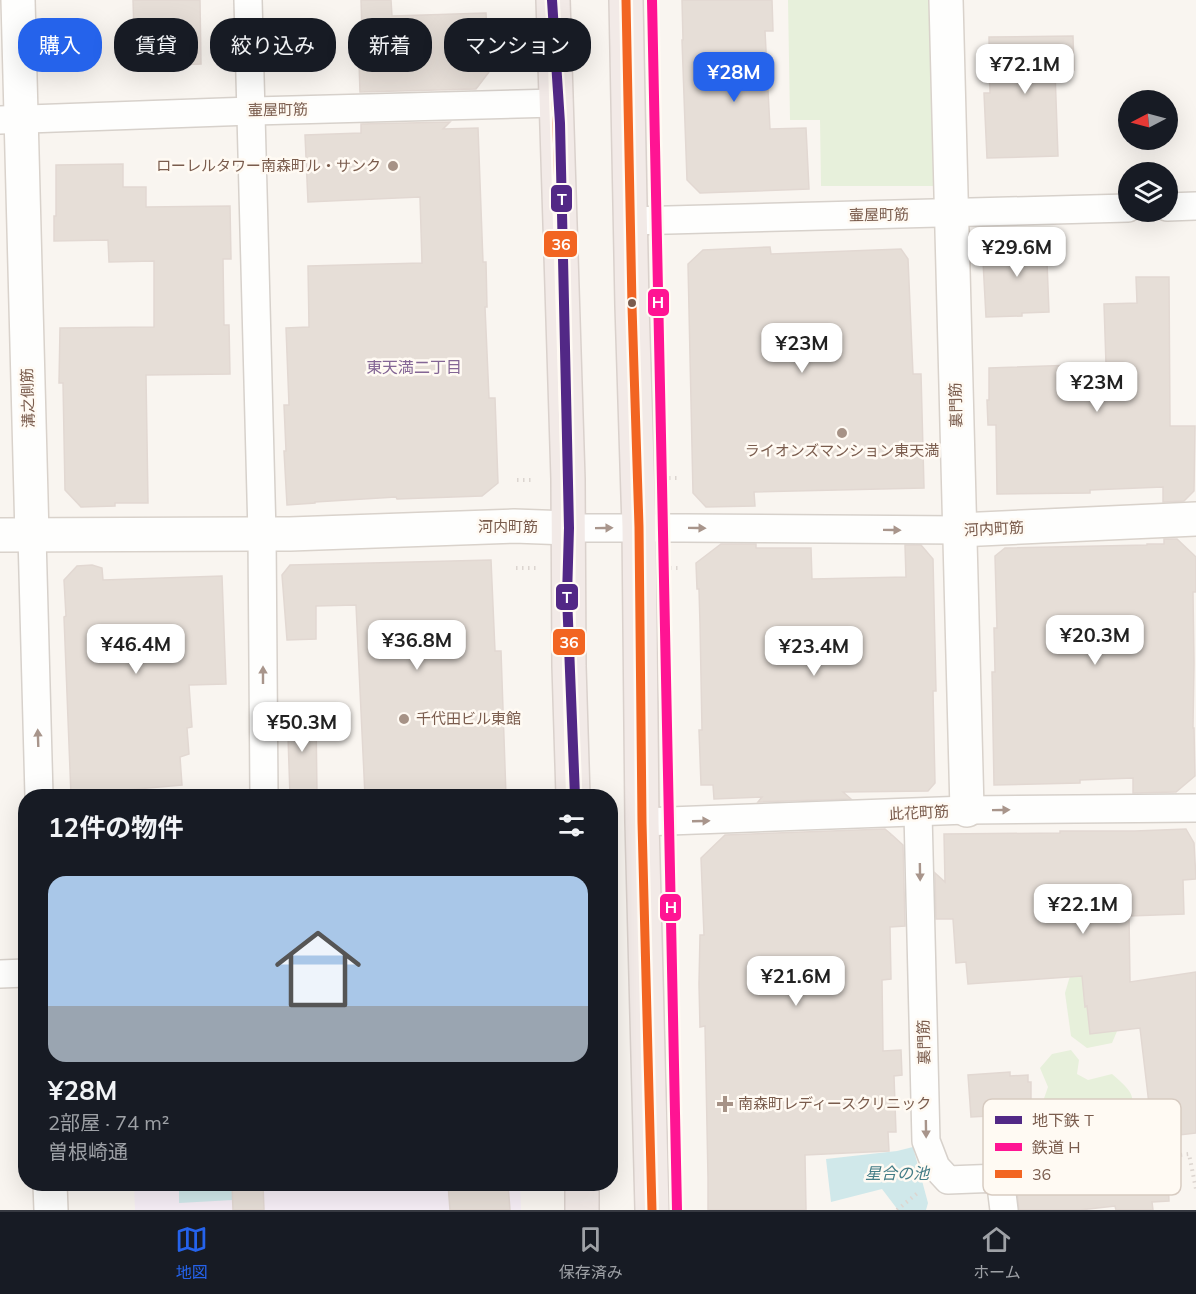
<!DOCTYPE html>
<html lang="ja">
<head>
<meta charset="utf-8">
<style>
  :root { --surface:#171b24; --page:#242831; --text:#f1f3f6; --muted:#9ea1a6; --line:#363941; --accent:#2563eb }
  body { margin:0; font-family:Mulish,"Noto Sans JP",sans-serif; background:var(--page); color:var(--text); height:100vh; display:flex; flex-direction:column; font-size:22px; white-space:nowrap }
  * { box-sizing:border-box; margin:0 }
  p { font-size:20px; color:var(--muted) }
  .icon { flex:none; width:33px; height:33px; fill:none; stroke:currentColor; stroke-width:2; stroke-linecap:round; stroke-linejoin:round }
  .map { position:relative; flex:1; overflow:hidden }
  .panel { position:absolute; left:18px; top:789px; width:600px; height:402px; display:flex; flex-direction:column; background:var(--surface); border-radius:24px; box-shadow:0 6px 24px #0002 }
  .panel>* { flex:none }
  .guide { position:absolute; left:18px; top:18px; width:600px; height:54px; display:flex; gap:12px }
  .needle { width:39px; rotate:264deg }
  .tools { position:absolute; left:1118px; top:90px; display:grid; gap:12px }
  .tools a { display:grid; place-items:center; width:60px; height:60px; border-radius:50%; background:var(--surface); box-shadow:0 6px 24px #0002; font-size:30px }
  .price { position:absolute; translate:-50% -51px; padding:0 14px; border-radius:12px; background:#fff; color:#222; font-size:20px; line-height:39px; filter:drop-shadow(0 2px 3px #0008) }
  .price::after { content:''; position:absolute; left:50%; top:36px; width:18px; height:14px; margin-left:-9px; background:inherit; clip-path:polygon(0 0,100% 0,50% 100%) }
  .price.on { background:var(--accent); color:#fff }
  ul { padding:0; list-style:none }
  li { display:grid; align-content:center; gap:12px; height:318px; padding:0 30px }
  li+li { border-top:2px solid var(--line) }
  li span { display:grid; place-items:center; height:186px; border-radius:18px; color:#555 }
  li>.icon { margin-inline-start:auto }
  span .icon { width:108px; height:108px; fill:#fffc; stroke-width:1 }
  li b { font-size:26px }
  h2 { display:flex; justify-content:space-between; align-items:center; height:72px; padding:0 30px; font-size:26px }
  .pill { padding:0 21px; border-radius:24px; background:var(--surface); box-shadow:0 6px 24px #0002; font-size:21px; line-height:54px }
  .pill.on { background:var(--accent); color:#fff }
  .tab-bar { display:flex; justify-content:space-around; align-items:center; height:84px; border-top:2px solid var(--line); background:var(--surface); font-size:16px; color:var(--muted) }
  .tab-bar a { display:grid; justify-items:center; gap:3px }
  .tab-bar .on { color:var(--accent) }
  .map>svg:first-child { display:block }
</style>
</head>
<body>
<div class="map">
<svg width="1196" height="1210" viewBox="0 0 1196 1210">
  <rect width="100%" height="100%" fill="#f9f5f0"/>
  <polygon fill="#f6eef6" points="134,1184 520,1184 521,1210 135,1210"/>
  <g fill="#e7f0db">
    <polygon points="788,0 932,0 933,186 821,186 820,120 790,120"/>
    <polygon points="1095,968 1126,1010 1112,1043 1087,1048 1071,1036 1065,993 1070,976"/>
    <path d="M1071 1050 1079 1060 1077 1074 1088 1080 1112 1074C1136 1095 1136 1096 1127 1126L1106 1140 1090 1156 1061 1164 1014 1161 1008 1148 1017 1130 1041 1107 1048 1087 1040 1068 1052 1054Z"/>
  </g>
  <g fill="#d0e8ea">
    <polygon points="913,1147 928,1203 926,1210 898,1210 882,1189 831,1202 826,1159 897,1151"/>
    <polygon points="179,1184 232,1184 233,1200 179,1203"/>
  </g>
  <g fill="#e6ded7" stroke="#e2d8d2" stroke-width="1.5">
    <polygon points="133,0 200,0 201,64 135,66"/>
    <polygon points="361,0 391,0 392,16 486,13 489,72 476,89 360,92 358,32 362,32"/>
    <polygon points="682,0 772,0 773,31 765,31 770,129 806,128 809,189 700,193 687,180 682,40 683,40"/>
    <polygon points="1073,36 1074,70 1055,71 1058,156 987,158 984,93 990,93 989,37"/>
    <polygon points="450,122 443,129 478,128 483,262 486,262 487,307 485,307 489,398 495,398 498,483 482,496 397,499 396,497 315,502 315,503 287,505 284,451 286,451 284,405 289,405 286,328 309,327 308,266 422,263 420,197 308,202 305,135 361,133 361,124"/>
    <polygon points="123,164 123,187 146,187 146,207 230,206 231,259 223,259 224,325 229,325 230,374 146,375 148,503 115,503 115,506 81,507 65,490 63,383 59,383 60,328 154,327 154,261 109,262 108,240 54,241 54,216 56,216 56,165"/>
    <polygon points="1046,237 1049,312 1022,313 1022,316 986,317 983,261 1003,241 1021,241 1021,238"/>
    <polygon points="770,247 771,254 901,249 908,259 913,374 921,374 924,488 754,492 755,506 706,507 693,493 688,264 703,250"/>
    <polygon points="1136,277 1169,277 1170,426 1195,426 1194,491 1184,501 1163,502 1163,487 1090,490 1090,493 997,494 996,425 988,425 987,400 989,400 989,368 1106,364 1104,304 1137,303"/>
    <polygon points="1164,539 1177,539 1196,557 1196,592 1193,592 1194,663 1193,728 1194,728 1195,776 1176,792 1133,793 1133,778 1080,780 1080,783 994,785 992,672 995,672 994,628 997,628 995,556 1005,548 1147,545 1147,544 1164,544"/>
    <polygon points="721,544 756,544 756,548 811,548 812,579 906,577 905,545 921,545 933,559 936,691 933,691 935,783 928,791 843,792 851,799 758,802 762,797 714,799 713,785 701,785 699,730 702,730 700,624 699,589 697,589 696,563"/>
    <polygon points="491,560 495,651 501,651 506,796 365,796 356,605 316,606 316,639 287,640 282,575 290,565"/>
    <polygon points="92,565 102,568 103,580 222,576 226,684 189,685 192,727 187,728 189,754 180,757 182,785 114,791 114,796 71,796 64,617 66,616 64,580 77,566"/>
    <polygon points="287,707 316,713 317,796 290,796"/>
    <polygon points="885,829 891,834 891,835 892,835 903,845 905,926 890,927 891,979 882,980 883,1051 901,1050 902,1075 894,1076 896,1132 888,1132 889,1151 805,1155 806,1210 708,1210 708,1178 705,1026 700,1027 699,984 700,935 704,935 701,858 725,835"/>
    <polygon points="1186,829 1194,843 1196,879 1183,880 1184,914 1129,916 1130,982 1196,972 1196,1133 1153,1138 1140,1028 1090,1034 1087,1006 1085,1007 1082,976 968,984 966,962 956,963 953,919 936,919 935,873 945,882 944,834 1060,833 1060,831 1135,831"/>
    <polygon points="1010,1072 1010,1076 1028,1075 1028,1082 1031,1082 1031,1108 1027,1108 1028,1114 971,1117 968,1075"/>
    <polygon points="1168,1180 1169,1201 1152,1202 1153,1210 1116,1210 1115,1206 1080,1210 1019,1210 1017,1190 1106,1182 1106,1183"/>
    <polygon points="232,1184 263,1184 264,1210 233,1210"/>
    <polygon points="448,1184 508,1184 510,1210 450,1210"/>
  </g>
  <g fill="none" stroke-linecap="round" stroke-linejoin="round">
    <g stroke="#d7d1cb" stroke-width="30">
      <g id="street">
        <polyline points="248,0 262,534 264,796"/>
        <polyline points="0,120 251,111 556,103"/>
        <polyline points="1167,207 1196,206"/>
        <polyline points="630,221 1128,208"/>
        <polyline points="569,528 684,528 959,530"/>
        <polyline points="32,536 39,796"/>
        <polyline points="918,813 926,1141 936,1167 948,1180 1000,1178 1004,1210"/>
        <polyline points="642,822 967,810 1196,808"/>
        <polyline points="0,974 26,973"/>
      </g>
    </g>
    <g stroke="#d9d2cb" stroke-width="36">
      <g id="secondary">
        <polyline points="18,0 32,536"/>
        <polyline points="946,0 967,810"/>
        <polyline points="959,530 1196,519"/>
        <polyline points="0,535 290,534 514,526 569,528"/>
        <polyline points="50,1184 51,1210"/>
      </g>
    </g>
    <g stroke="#dad1cc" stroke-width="36">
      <g id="highway">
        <polyline points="553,0 568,479 569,666 573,796"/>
        <polyline points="626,0 632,306 639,527 642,822 652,1210"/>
        <polyline points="582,1184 582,1210"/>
      </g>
    </g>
    <g stroke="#dcd5d0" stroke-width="4" stroke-dasharray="1.5 4.5" stroke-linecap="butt">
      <polyline points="669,478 680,478"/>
      <polyline points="517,480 535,480"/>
      <polyline points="516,568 537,568"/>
      <polyline points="670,568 682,568"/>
      <polyline points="1121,1161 1189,1154 1196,1189"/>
      <polyline points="897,1210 920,1191"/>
    </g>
    <use href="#street" stroke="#fefefd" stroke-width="27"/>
    <use href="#secondary" stroke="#fefefd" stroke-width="33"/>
    <use href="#highway" stroke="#f2eae7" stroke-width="33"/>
    <g stroke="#fffaf3" stroke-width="14">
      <g id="bus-1">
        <polyline points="553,0 568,479 569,666 573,796"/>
        <polyline points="626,0 632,306 639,527 642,822 652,1210"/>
      </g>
    </g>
    <use href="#bus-1" stroke="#f26522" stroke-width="9"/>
    <g stroke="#fffaf3" stroke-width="15">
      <polyline id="rail-1" points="652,0 677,1210"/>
    </g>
    <use href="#rail-1" stroke="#ff1493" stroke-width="10"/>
    <g stroke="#fffaf3" stroke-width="15">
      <polyline id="metro-1" points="552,0 560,123 569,528 567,596 575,796"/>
    </g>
    <use href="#metro-1" stroke="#522886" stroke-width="10"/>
  </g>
  <defs><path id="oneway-solid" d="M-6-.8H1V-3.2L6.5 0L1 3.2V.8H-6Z" transform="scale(1.5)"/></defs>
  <g fill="#a8958b">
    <use href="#oneway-solid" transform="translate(604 528) rotate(-1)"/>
    <use href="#oneway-solid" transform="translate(697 528) rotate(1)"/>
    <use href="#oneway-solid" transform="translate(892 530) rotate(1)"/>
    <use href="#oneway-solid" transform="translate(263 675) rotate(-90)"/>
    <use href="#oneway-solid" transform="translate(38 738) rotate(-92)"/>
    <use href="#oneway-solid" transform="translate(1001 810) rotate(-1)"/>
    <use href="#oneway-solid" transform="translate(701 821) rotate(-2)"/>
    <use href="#oneway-solid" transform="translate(920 872) rotate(89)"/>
    <use href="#oneway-solid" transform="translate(926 1129) rotate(89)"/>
  </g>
  <g fill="#a69286" stroke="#fffaf3" stroke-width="2">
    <circle cx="393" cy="166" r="6"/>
    <circle cx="842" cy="433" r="6"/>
    <circle cx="404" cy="719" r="6"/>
    <path d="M722 1095h6v6h6v6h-6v6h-6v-6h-6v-6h6z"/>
  </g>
  <circle fill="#7a5c4d" stroke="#fffaf3" stroke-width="2" cx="632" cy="303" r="5"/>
  <g text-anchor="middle" stroke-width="5" stroke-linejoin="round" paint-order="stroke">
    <g font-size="15" fill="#7a5c4d" stroke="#fffaf3">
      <text transform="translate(278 110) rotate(-1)" y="5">壷屋町筋</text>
      <text transform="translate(879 215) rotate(-1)" y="5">壷屋町筋</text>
      <text transform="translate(28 398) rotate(-92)" y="5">溝之側筋</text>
      <text transform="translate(956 405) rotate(-91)" y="5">裏門筋</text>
      <text x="508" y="532">河内町筋</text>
      <text transform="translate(994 529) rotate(-3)" y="5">河内町筋</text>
      <text transform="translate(919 813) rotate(-3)" y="5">此花町筋</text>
      <text transform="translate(924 1042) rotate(-91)" y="5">裏門筋</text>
    </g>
    <g font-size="15" fill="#7a5c4d" stroke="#fffaf3" text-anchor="start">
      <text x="381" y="171" text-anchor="end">ローレルタワー南森町ル・サンク</text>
      <text x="842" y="456" text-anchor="middle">ライオンズマンション東天満</text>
      <text x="416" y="724">千代田ビル東館</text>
      <text x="738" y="1109">南森町レディースクリニック</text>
    </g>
    <g font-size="16" fill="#846695" stroke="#fffaf3">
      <text x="414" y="373">東天満二丁目</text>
    </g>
    <g font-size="16" font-style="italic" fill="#437c86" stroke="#fffaf3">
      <text x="897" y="1179">星合の池</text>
    </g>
  </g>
  <rect x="983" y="1099" width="198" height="96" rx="9" fill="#fffaf3" stroke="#d7cbc1" stroke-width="1.5"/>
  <rect x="995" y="1116" width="27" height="8" fill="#522886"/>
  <rect x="995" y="1143" width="27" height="8" fill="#ff1493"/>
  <rect x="995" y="1170" width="27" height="8" fill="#f26522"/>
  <g font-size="16" fill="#7a5c4d">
    <text x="1032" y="1126">地下鉄 T</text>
    <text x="1032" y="1153">鉄道 H</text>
    <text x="1032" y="1180">36</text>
  </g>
  <g stroke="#fffaf3" stroke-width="2">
    <rect x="550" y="184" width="23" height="29" rx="6" fill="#522886"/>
    <rect x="543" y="230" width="35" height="28" rx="6" fill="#f26522"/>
    <rect x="647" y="288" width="23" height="29" rx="6" fill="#ff1493"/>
    <rect x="555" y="583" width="24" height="28" rx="6" fill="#522886"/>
    <rect x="552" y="628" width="34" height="28" rx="6" fill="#f26522"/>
    <rect x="659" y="893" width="23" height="29" rx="6" fill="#ff1493"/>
  </g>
  <g font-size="16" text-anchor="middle" font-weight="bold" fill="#fff">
    <text x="562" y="205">T</text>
    <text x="561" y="250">36</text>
    <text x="658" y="308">H</text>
    <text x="567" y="603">T</text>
    <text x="569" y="648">36</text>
    <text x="671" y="913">H</text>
  </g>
</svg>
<div class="tools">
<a><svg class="needle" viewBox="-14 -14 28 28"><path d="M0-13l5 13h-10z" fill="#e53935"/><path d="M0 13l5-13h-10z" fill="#9ea1a6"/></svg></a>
<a><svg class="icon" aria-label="layers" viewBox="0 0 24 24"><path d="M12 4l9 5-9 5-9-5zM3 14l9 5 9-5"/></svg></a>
</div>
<b class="price" style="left:1025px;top:95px">¥72.1M</b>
<b class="price on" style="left:734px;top:103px">¥28M</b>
<b class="price" style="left:1017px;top:278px">¥29.6M</b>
<b class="price" style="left:802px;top:374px">¥23M</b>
<b class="price" style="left:1097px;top:413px">¥23M</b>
<b class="price" style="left:1095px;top:666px">¥20.3M</b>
<b class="price" style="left:417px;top:671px">¥36.8M</b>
<b class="price" style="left:136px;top:675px">¥46.4M</b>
<b class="price" style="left:814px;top:677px">¥23.4M</b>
<b class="price" style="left:302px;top:753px">¥50.3M</b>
<b class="price" style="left:1083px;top:935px">¥22.1M</b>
<b class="price" style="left:796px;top:1007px">¥21.6M</b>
<div class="guide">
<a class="pill on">購入</a>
<a class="pill">賃貸</a>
<a class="pill">絞り込み</a>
<a class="pill">新着</a>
<a class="pill">マンション</a>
</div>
<section class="panel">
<h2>12件の物件<svg class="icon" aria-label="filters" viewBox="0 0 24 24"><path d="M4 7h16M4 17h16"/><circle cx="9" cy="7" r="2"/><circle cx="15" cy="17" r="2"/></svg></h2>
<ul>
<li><span style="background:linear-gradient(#a9c7e8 70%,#9aa5b1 0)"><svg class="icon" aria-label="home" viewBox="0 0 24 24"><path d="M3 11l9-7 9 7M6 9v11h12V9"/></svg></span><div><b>¥28M</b><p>2部屋 · 74 m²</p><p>曽根崎通</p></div></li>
</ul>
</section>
</div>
<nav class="tab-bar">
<a class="on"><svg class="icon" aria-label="map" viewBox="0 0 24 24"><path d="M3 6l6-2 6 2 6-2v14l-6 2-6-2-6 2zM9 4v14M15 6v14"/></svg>地図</a>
<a><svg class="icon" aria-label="saved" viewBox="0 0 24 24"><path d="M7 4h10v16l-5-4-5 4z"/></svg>保存済み</a>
<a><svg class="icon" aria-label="home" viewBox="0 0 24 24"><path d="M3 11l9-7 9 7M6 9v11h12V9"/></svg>ホーム</a>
</nav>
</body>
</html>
